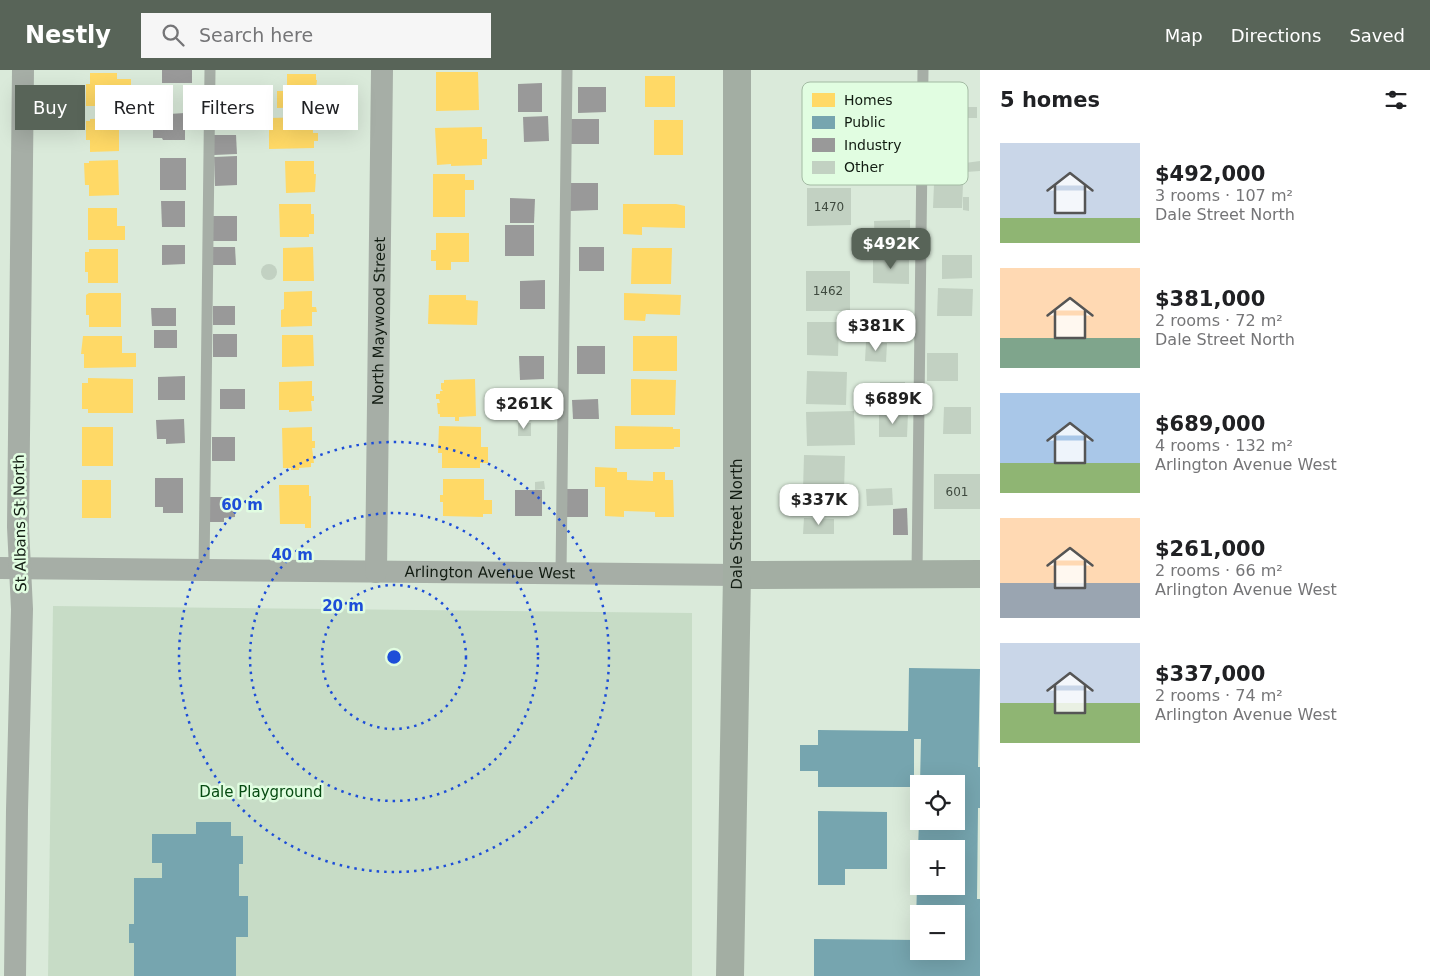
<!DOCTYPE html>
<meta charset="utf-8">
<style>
:root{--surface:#fff;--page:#f6f6f6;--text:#202124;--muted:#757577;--accent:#586458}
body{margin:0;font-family:"DejaVu Sans",sans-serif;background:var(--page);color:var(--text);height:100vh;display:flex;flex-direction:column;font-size:19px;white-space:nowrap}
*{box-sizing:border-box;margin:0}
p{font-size:16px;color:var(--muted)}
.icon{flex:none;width:28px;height:28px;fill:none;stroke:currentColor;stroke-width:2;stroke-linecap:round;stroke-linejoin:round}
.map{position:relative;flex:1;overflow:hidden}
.details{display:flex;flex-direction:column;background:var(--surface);width:450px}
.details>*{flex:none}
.hud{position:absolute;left:15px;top:15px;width:475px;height:45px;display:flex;gap:10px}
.controls{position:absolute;left:910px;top:705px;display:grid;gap:10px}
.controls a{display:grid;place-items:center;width:55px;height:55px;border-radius:0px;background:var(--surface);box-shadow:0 5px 20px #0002;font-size:25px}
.price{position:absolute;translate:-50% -42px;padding:0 11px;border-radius:10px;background:#fff;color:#222;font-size:16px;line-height:32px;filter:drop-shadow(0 1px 2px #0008)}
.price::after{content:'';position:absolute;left:50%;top:30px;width:15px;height:11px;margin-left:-8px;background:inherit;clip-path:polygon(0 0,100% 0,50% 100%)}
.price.on{background:var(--accent);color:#fff}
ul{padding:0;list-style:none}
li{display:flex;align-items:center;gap:15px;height:125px;padding:0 20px}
li span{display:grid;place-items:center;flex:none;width:140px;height:100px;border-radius:0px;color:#555}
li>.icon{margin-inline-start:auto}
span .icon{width:60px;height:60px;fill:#fffc;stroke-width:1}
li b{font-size:21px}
h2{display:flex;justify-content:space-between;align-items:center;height:60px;padding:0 20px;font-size:21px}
.chip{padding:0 18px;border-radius:0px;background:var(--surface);box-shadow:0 5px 20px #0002;font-size:18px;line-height:45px}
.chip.on{background:var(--accent);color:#fff}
header{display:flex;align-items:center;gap:30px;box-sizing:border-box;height:70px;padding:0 25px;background:var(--accent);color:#fff}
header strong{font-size:24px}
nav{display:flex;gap:28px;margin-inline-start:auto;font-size:18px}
.search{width:350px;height:45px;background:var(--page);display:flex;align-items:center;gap:12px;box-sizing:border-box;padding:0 18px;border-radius:0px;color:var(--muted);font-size:19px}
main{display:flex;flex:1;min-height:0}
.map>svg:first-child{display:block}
.green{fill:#c7dcc6}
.homes{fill:#ffd966}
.public{fill:#76a5af}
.industry{fill:#999}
.building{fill:#c2d1c2}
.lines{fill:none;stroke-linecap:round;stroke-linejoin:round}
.lane{stroke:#a6aea6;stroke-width:11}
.street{stroke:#a6aea6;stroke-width:22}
.secondary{stroke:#a3aea3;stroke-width:28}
.ring{fill:none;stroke:#1d4ed8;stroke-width:2.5;stroke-dasharray:2.5 5}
.labels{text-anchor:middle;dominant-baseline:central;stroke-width:5;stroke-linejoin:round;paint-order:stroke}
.number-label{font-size:12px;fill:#3e493e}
.street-label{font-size:15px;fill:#121c12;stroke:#e1fde1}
.park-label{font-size:15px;fill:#064a11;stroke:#e1fde1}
.key{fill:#e1fde1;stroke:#a3baa3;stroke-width:1}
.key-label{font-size:14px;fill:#121c12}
.centre{fill:#1d4ed8;stroke:#e1fde1;stroke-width:2.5}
.ring-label{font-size:15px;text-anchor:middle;font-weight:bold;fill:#1d4ed8;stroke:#e1fde1;stroke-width:5;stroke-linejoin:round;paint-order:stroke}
</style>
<header>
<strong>Nestly</strong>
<div class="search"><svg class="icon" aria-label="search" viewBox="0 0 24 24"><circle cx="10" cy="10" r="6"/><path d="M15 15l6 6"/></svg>Search here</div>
<nav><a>Map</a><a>Directions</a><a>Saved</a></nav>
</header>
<main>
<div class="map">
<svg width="980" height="906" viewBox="0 0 980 906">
<rect width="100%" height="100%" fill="#daeada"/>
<path class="green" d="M53,536L692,543V906H48Z"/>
<g class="homes">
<path d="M436,2H478L479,40L436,41Z"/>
<path d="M90,3H117V9H131V25H119V36H86V14H90Z"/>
<path d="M287,4H316V10H317L316,19H319V25H315L317,33H315V37L277,38V21H287Z"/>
<rect x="645" y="6" width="30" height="31"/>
<path d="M313,47V63H318V71H314V78L269,79V48Z"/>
<path d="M119,48V81L90,82V70H86V51H90V49Z"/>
<rect x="654" y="50" width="29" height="35"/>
<path d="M482,57V69H487V89H482V95L451,96V94L437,95L435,58Z"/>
<path d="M118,90L119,125L89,126V115H85L84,93H89V91Z"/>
<path d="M285,91H314V104H316L315,122L286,123Z"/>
<path d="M433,104H465V110H474V120H465V147H433Z"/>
<path d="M279,134H311V144H314V164H309V167H280Z"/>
<path d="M623,134H676L685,136V158L642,157V165L623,164Z"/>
<path d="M88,138H117V156H125V170H88Z"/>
<path d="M436,163H469V192H451V200H436V191H431V180H436Z"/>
<path d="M313,177L314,211H283V178Z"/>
<path d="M632,178H672L671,214H631Z"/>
<path d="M89,179H118V213H88V202H85V182H89Z"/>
<path d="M312,221V237H316L317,242H312V256L281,257V240L284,239V222Z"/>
<path d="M89,223H121V257H89V245H86V225Z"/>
<path d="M624,223L681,225L680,245L646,244L645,251L624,250Z"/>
<path d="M429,225H466V230L478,231L477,255L428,254Z"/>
<path d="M282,265H313L314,296L282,297Z"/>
<path d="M83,266H122V283H136V297L84,298V284H81Z"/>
<rect x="633" y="266" width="44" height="35"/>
<path d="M88,308L133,309V343H88V339H82V313H88Z"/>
<path d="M475,309L476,346L459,347V351H455V347H440V344H438L437,333H440L439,329H436V324H440V321H443L441,319V313H444V310Z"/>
<path d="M631,309L676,310L675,345H631Z"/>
<path d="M312,311V326H314V331H311L312,341L289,342V340H279V312Z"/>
<path d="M439,356L481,357V377H488V393H480V398H442V383H438Z"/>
<path d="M615,356L673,357V359H680V377H674V379H615Z"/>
<rect x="82" y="357" width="31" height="39"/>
<path d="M312,357V371H315V378H312L314,393H311V397L299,398V400H291V398H283L282,358Z"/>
<path d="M595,397L617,398V402H627V410L653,411V402H665V410H673L674,447H655V442L624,441V447L605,446V417H595Z"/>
<path d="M443,409H484V430H492V444H483V447L443,446V432H440V425H443Z"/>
<rect x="82" y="410" width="29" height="38"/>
<path d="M279,415H309V426H311V458H305V454H280Z"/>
</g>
<g class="public">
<path d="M909,598L980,599L978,697H980V738H978L977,829H980V906H814V869L919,870V881H956V844H919V852H916L917,816H956V779H918L919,751H956V714H920L921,669H914V717H818V701H800V675H818V660L908,661Z"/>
<path d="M818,741L887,742V799H845V815H818Z"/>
<path d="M196,752H231V766H243V794H239V826H248V867H236V906H134V873H129V854H134V808H162V793H152V764H196Z"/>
</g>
<g class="industry">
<rect x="162" y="0" width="30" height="13"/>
<path d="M542,13V42H518V14Z"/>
<rect x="213" y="17" width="28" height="24"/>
<path d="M578,17H606V42L578,43Z"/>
<path d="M185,43V70H163L162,68H153V45Z"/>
<path d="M548,46L549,71L524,72L523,47Z"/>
<rect x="570" y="49" width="29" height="25"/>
<path d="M213,65H236L237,84L214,85Z"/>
<path d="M237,86V115L215,116L214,87Z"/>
<rect x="160" y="88" width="26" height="32"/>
<path d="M569,113H598V140L570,141Z"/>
<path d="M510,128L535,129L534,153H510Z"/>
<path d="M161,131H185V157H162Z"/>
<rect x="213" y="146" width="24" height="25"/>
<rect x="505" y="155" width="29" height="31"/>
<path d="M162,175H185V194L162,195Z"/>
<path d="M213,177H235L236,195H213Z"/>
<rect x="579" y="177" width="25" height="24"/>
<path d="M545,210V239H520V211Z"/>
<rect x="213" y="236" width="22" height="19"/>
<path d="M151,238H176V256H152Z"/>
<rect x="154" y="260" width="23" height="18"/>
<rect x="213" y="264" width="24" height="23"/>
<rect x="577" y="276" width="28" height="28"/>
<path d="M519,286H544V309L520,310Z"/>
<path d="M185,306V330H158V307Z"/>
<rect x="220" y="319" width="25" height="20"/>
<path d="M598,329L599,349H573L572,330Z"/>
<path d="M184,349L185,373L166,374V369H157L156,350Z"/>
<rect x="212" y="367" width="23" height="24"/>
<path d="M155,408H183V443H163V437H155Z"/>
<path d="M564,419H588V447H565Z"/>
<rect x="515" y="420" width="27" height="26"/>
<path d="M209,427H235V447L224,448V452H209Z"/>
<path d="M907,438L908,465H893V439Z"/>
</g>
<g class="building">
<rect x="964" y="37" width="13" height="11"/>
<path d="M980,91V101L966,102L965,93Z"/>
<path d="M934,114H963L962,138H933Z"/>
<path d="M807,118H851V155L807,156Z"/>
<path d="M963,127H969V141L963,140Z"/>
<path d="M910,150V181H875L874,151Z"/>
<path d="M942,185H972V208L942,209Z"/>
<path d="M873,186H909V214L873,213Z"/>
<circle cx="269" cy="202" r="8"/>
<rect x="806" y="201" width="44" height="40"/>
<path d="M938,218L973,219L972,246H937Z"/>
<path d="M807,252H839L838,286L807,285Z"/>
<path d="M866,272L887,273L886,292L865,291Z"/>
<rect x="927" y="283" width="31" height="28"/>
<path d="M807,301L847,302L846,335L806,334Z"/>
<rect x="880" y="312" width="25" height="25"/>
<path d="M944,337H971V364H943Z"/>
<path d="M854,341L855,375L807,376L806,342Z"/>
<path d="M879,343H908L907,367H879Z"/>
<rect x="518" y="353" width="13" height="13"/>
<path d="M804,385L845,386L844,421L803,420Z"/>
<rect x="934" y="404" width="46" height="35"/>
<path d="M544,411L545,419L535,420V412Z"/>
<path d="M892,418L893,435L867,436L866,419Z"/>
<path d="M804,448L834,449V464H803Z"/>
</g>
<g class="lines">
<g class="lane">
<path d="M204,501L210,0"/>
<path d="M917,503L923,0"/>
<path d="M561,504L567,0"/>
</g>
<g class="street">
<path id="s1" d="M0,498L737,505"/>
<path id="s2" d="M376,502L382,0"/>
<path d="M15,906L17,740L22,539L18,457L23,0"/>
</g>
<g class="secondary">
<path d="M737,505L980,504"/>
<path id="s3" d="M730,906L737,505V0"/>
</g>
</g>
<g class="ring">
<circle cx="394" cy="587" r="72"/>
<circle cx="394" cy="587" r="144"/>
<circle cx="394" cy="587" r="215"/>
</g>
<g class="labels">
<g class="number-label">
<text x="829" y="137">1470</text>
<text x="828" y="221">1462</text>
<text x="957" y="422">601</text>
</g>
<g class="street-label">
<text stroke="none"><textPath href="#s2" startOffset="251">North Maywood Street</textPath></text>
<text transform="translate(20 453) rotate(-91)">St Albans St North</text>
<text stroke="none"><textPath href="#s3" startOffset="452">Dale Street North</textPath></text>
<text stroke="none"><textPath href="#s1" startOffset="490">Arlington Avenue West</textPath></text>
</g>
<g class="park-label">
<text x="261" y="722">Dale Playground</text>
</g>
</g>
<rect x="802" y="12" width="166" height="103" rx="8" class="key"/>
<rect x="812" y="23" width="23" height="14" fill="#ffd966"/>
<rect x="812" y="46" width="23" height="13" fill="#76a5af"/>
<rect x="812" y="68" width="23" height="14" fill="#999"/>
<rect x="812" y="91" width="23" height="13" fill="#c2d1c2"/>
<g class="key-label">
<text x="844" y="35">Homes</text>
<text x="844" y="57">Public</text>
<text x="844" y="80">Industry</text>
<text x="844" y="102">Other</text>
</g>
<circle cx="394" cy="587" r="8" class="centre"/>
<g class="ring-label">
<text x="242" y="440">60 m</text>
<text x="292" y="490">40 m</text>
<text x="343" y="541">20 m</text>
</g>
</svg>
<div class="controls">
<a><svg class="icon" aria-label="locate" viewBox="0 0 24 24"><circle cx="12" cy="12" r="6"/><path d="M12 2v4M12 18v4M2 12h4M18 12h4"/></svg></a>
<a>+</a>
<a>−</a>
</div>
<b class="price on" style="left:891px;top:200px">$492K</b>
<b class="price" style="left:876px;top:282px">$381K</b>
<b class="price" style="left:893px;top:355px">$689K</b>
<b class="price" style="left:524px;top:360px">$261K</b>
<b class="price" style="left:819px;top:456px">$337K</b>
<div class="hud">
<a class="chip on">Buy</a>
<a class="chip">Rent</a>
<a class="chip">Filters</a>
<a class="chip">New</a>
</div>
</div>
<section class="details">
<h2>5 homes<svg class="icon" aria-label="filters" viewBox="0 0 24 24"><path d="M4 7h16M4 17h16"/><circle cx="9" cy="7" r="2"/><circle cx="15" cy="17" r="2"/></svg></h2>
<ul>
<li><span style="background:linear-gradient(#c9d6e8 75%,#8fb573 0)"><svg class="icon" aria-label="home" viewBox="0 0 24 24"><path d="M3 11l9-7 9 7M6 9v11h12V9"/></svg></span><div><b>$492,000</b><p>3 rooms · 107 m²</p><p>Dale Street North</p></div></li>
<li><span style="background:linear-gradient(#ffd9b3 70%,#7fa58c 0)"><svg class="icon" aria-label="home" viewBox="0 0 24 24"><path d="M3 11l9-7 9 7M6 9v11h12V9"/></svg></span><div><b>$381,000</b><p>2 rooms · 72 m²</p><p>Dale Street North</p></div></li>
<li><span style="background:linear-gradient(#a9c7e8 70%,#8fb573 0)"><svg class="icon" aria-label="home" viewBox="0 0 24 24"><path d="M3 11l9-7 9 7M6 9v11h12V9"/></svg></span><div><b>$689,000</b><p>4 rooms · 132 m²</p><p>Arlington Avenue West</p></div></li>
<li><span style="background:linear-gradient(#ffd9b3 65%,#9aa5b1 0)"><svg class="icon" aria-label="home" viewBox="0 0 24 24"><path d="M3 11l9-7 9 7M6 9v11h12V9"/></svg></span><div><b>$261,000</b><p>2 rooms · 66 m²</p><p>Arlington Avenue West</p></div></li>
<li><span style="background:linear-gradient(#c9d6e8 60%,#8fb573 0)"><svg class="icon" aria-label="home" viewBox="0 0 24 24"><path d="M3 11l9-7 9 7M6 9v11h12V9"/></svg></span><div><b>$337,000</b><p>2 rooms · 74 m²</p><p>Arlington Avenue West</p></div></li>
</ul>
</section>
</main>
